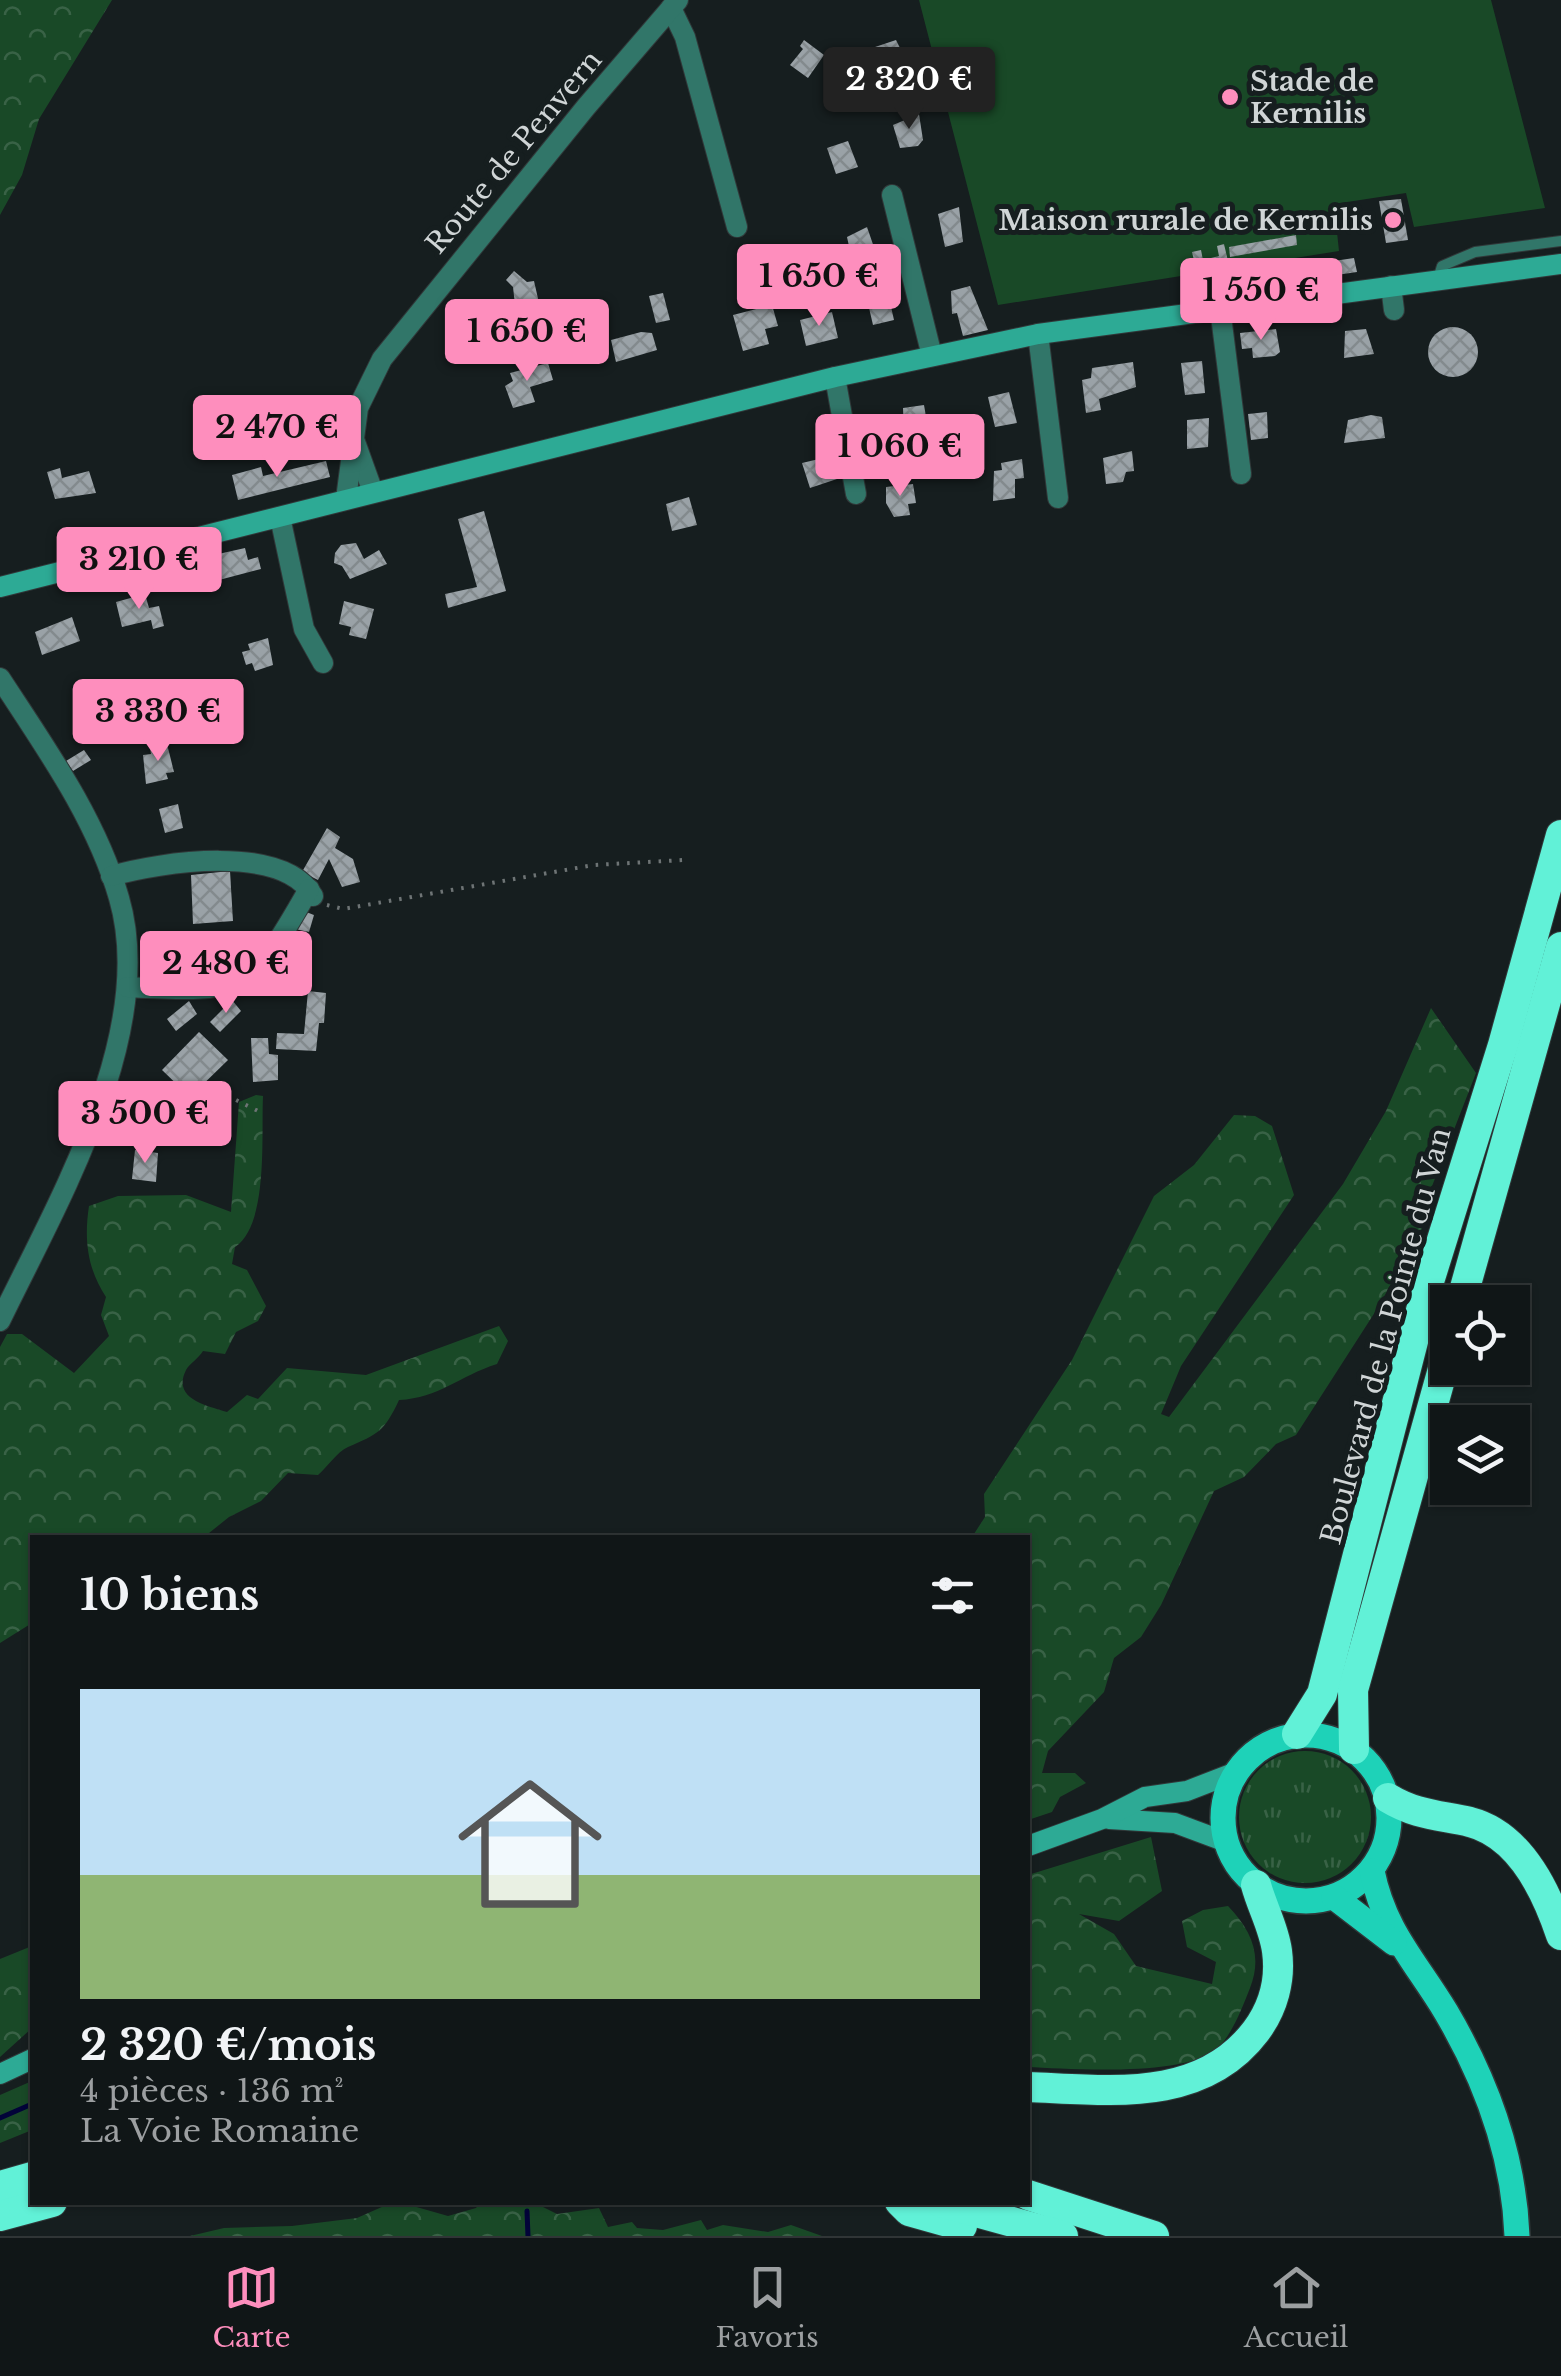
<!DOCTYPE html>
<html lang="fr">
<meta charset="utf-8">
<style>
:root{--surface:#101617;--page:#1e2324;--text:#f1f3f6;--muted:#9c9fa1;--line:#303536;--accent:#fe8ebd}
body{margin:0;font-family:"Libre Baskerville",serif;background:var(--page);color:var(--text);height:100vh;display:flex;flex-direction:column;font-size:38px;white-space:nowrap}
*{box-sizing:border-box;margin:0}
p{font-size:32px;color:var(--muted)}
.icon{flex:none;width:55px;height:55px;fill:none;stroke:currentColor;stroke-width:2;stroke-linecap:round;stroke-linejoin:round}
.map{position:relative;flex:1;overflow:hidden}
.drawer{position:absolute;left:30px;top:1535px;width:1000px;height:670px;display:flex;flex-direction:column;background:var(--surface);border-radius:0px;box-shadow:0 2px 8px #0004,0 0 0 2px var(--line)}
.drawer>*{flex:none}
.tools{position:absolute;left:1430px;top:1285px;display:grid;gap:20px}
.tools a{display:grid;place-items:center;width:100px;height:100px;border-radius:0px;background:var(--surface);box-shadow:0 2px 8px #0004,0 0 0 2px var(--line);font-size:50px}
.price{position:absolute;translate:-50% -85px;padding:0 22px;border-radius:10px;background:var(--accent);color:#111;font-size:32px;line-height:65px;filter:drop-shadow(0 2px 5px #0008)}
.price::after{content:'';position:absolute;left:50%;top:60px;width:30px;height:22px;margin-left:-15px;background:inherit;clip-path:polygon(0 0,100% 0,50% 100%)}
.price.selected{background:#222;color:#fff}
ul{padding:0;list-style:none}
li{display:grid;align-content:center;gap:20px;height:530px;padding:0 50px}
li span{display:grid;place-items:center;height:310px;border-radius:0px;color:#555}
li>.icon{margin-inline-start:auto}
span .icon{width:180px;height:180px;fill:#fffc;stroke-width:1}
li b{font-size:42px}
h2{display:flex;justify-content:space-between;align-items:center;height:120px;padding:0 50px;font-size:42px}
.menu{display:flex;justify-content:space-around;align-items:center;height:140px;border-top:2px solid var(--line);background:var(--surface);font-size:28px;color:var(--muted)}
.menu a{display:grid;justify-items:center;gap:5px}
.menu .selected{color:var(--accent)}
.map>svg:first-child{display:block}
.grass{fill:url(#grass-tufts)}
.forest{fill:url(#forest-crowns)}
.garden{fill:#194927}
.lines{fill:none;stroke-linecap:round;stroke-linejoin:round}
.stream{stroke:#020339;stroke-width:5}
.building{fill:url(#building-cross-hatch)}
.lane-casing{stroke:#303839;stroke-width:12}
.street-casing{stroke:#303839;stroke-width:22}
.secondary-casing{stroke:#303839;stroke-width:22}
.primary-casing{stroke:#303839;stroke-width:28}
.highway-casing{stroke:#303839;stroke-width:32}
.path{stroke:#6e7475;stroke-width:4;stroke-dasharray:2.5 8;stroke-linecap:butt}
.lane{stroke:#317669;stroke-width:10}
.street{stroke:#317669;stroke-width:20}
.secondary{stroke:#2daa95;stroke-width:20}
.primary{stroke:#1ed2b8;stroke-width:25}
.highway{stroke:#61f1d7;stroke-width:30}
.poi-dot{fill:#fe8ebd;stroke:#161e1f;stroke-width:4}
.labels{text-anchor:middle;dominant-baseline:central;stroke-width:10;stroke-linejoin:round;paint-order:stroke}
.poi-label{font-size:28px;font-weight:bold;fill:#d0d5d6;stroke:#161e1f;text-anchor:start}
.street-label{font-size:28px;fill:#d0d5d6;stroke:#161e1f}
</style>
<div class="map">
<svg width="1561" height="2236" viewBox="0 0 1561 2236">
<defs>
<pattern id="grass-tufts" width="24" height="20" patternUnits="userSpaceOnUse" patternTransform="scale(2.5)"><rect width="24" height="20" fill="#194927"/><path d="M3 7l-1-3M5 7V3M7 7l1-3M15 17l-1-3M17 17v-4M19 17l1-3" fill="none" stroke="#396246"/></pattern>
<pattern id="forest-crowns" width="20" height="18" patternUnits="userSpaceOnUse" patternTransform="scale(2.5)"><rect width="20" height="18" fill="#194927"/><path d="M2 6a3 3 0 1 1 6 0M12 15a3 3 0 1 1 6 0" fill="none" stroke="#396246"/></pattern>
<pattern id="building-cross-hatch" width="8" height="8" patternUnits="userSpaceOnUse" patternTransform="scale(2.5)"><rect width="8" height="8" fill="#9aa2a7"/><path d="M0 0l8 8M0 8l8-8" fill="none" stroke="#838a8d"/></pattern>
</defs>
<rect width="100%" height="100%" fill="#161e1f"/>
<circle class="grass" cx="1305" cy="1817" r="66"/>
<g class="forest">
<path d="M0,0H112L39,119L22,175L0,215Z"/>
<path d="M1431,1008L1476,1073L1427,1199L1424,1225L1377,1309L1296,1435L1276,1444L1244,1477L1214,1491L1161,1605L1141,1637L1114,1658L1104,1692L1048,1751L1042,1773H1075L1086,1783L1060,1797L1052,1812L1028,1820V1538L972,1537L985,1517L984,1494L1072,1360L1154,1196L1194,1165L1234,1115L1255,1116L1272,1126L1294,1195L1181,1366L1161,1414L1169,1417L1343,1184L1386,1111Z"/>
<path d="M256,1095L263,1096C261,1134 269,1225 235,1247L232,1264L247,1270L266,1306L258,1321L236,1332L225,1354L203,1351C199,1358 189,1364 186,1370C171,1400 210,1406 227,1412L247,1395L258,1399L287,1368L366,1375L499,1326L508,1341L497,1364C459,1376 439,1398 399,1400C384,1432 378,1434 348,1447C337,1452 327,1467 318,1475L288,1473L261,1501L229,1517L204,1537L32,1538V1623L0,1643V1347L7,1334H22L74,1373L109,1336L101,1315L106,1297C87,1268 84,1239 89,1206L118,1196L186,1195L231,1212L239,1102Z"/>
<path d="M1151,1837L1162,1891L1119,1921L1079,1914L1114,1934L1136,1966L1212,1984L1216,1962L1187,1947L1182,1921L1203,1910L1228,1906C1251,1930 1263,1955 1250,1988C1243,2006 1232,2035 1217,2049C1185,2077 1070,2069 1028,2067V1875Z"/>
<path d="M32,1946V2028L0,2057V1959Z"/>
<path d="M32,2081V2130L0,2143V2095Z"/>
<path d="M480,2203H535L557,2214L599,2208L608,2227L632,2222L637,2228L663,2230L701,2220L707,2230L723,2225L768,2232L791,2225L822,2236H190L224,2228L292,2226L357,2218L384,2206L406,2204L448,2216L476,2208Z"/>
</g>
<path class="garden" d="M919,0H1491L1545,208L1414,227L1406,193L1334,204L1339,251L998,305Z"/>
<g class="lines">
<g class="stream">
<path d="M0,2118L32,2104"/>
<path d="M527,2211L528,2236"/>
</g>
</g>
<g class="building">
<path d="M804,40L824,55L808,78L790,65L803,49L800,46Z"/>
<path d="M896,40L905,58L888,68L890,73L870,84L861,68L872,62L866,50Z"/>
<path d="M919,114L923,140L918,146L900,148L893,125Z"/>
<path d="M848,141L858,167L836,174L827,148Z"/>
<path d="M1401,199L1408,240L1386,243L1379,201Z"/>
<path d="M959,207L963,242L945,247L938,214Z"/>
<path d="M867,227L877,256L852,260L847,237Z"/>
<path d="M1296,235L1297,245L1230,257L1229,247Z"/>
<path d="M1224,244L1228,261L1196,269L1192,252L1201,250L1203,260L1219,256L1217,246Z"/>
<path d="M1354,258L1357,272L1330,276L1327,262Z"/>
<path d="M514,271L527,282L534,281L542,316L531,318L529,308L515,305L513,287L506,280Z"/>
<path d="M970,286L988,330L963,336L957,313L952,314L951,291Z"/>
<path d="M887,289L894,320L873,325L866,295Z"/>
<path d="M663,293L670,320L656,323L649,296Z"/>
<path d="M772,305L778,326L765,329L769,344L743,351L733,315Z"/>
<path d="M832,312L838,338L806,346L800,320Z"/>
<path d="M479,327V331L490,330L493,345L484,347L485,352L463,356L460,331Z"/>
<circle cx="1453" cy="352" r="25"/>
<path d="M1276,329L1280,352L1275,356L1253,358L1252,348L1242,349L1240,333Z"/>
<path d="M1366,329L1374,354L1344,358L1345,331Z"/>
<path d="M641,332L652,333L657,350L616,362L611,340Z"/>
<path d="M1202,361L1205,393L1185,395L1181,363Z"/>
<path d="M1133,362L1136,387L1099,399L1101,410L1086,413L1082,380L1091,378L1092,368Z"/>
<path d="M548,363L553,380L530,387L535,402L513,408L505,386L513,381L510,373Z"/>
<path d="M1009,392L1017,423L995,427L988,397Z"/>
<path d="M924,405L932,451L915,453L912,436L904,435L903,408Z"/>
<path d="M1267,412L1268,438L1251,440L1248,414Z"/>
<path d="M1371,415L1382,417L1385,438L1344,443L1348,420Z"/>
<path d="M1209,418L1208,447L1187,449V420Z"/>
<path d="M1132,451L1134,471L1126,472L1123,482L1106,484L1103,458Z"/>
<path d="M836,455L843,477L810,488L802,463Z"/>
<path d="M1022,459L1024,478L1015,479V498L993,501L994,471L1002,470L1001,463Z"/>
<path d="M326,461L330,477L238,500L232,475L261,467L263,476Z"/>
<path d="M60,468L62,478L89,471L96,493L55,499L47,472Z"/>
<path d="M913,484L916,503L908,504L910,515L894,517L886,503V487Z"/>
<path d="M689,497L697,525L672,531L666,504Z"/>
<path d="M484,511L506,591L448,608L445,594L477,587L458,519Z"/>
<path d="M356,543L364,559L379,550L387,564L350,579L342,566L334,563L335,553L341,545Z"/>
<path d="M245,548L248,560L258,557L261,569L219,580L214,555Z"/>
<path d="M145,594L149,608L159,606L164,626L153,629L151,620L122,627L116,602Z"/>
<path d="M344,601L374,609L366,639L349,635L351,627L339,624Z"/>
<path d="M72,617L80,641L42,655L35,632Z"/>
<path d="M268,638L273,665L255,671L252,663L246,665L242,652L250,650L248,644Z"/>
<path d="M96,716L103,728L83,740L76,728Z"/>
<path d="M167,744L174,772L166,773L168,779L146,784L143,755L151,754L150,748Z"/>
<path d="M84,750L91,760L73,771L66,761Z"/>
<path d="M178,804L183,828L165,833L159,809Z"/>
<path d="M327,828L340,837L335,848L353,859L360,882L342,887L329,859L318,880L302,872Z"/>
<path d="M230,871L233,921L193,924L191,875Z"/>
<path d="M301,910L314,915L309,932L295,929Z"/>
<path d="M200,932L240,947L229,978L187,963Z"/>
<path d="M288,953L305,954L304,991L287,992Z"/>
<path d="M308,991L326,993L324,1023H319L316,1051L276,1049L277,1033L304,1034Z"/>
<path d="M232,1000L241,1011L220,1032L210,1022Z"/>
<path d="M189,1001L197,1014L176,1031L167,1019Z"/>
<path d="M199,1032L228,1060L190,1097L162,1070Z"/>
<path d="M251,1038H268L269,1054L278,1055V1080L253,1082Z"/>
<path d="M135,1150L158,1153L156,1182L132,1179Z"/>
</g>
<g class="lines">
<g class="lane-casing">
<path id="lane" d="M1438,279L1442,266L1475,252L1561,241"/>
</g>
<g class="street-casing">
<g id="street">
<path d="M671,8L685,37L737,227"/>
<path d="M892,195L932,356"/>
<path d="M1391,286L1394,310"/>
<path d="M1220,308L1241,474"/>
<path d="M1038,334L1058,498"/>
<path d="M835,377L856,494"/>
<path d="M355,442L373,492"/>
<path d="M346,499L358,408L382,359L586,107L678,0"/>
<path d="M280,517L304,629L323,663"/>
<path d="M0,678C45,747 96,818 119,898C158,1032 57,1203 0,1321"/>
<path d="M111,876C160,862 283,843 313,896"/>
<path d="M127,987C246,993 250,993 309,889"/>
</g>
</g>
<g class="secondary-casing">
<g id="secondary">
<path d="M0,587L835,377L1038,334L1561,264"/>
<path d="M1109,1819L1175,1823L1226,1842"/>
<path d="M1028,1846L1102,1819L1145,1797L1187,1791L1236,1772"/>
<path d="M0,2074L32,2059"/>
</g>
</g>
<g class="primary-casing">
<g id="primary">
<circle cx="1306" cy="1818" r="83"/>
<path d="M1372,1871C1384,1931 1416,1962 1446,2012C1486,2080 1514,2156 1517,2236"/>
<path d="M1334,1897L1394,1943"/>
</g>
</g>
<g class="highway-casing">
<g id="highway">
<path d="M1461,1302L1561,947"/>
<path d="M1297,1734L1322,1694L1426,1291L1503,1045L1561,835"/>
<path d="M1354,1749L1353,1690L1448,1351"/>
<path d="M1388,1798C1416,1815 1439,1815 1470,1822C1520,1835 1546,1890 1561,1935"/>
<path d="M1028,2087C1108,2090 1201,2104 1256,2031C1273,2008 1281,1980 1277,1951C1274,1928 1262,1907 1256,1885"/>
<path d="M0,2186L32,2177"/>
<path d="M1028,2195L1154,2236"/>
<path d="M900,2202L909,2211L962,2226"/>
<path d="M940,2202L1063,2236"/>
<path d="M0,2216L52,2202"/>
</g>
</g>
<g class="path">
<path d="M327,905L343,909L594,865L683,860"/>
<path d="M115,1118L169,1113L224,1094L262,1113"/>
</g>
<use href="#lane" class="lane"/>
<use href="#street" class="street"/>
<use href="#secondary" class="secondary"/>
<use href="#primary" class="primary"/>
<use href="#highway" class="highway"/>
</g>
<g class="poi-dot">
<circle cx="1230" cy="97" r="10"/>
<circle cx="1393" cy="220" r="10"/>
</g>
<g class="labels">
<g class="poi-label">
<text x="1250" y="81">Stade de<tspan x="1250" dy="32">Kernilis</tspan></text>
<text x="1373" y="220" text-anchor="end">Maison rurale de Kernilis</text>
</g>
<g class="street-label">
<text transform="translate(514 152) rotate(-50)">Route de Penvern</text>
<text transform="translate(1386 1336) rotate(-75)">Boulevard de la Pointe du Van</text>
</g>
</g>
</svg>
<div class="tools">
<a><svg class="icon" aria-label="locate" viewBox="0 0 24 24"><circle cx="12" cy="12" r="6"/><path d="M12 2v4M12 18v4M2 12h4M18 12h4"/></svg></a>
<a><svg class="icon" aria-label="layers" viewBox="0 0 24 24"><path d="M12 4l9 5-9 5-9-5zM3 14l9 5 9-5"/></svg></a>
</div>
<b class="price selected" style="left:909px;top:132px">2 320 €</b>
<b class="price" style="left:819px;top:329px">1 650 €</b>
<b class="price" style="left:1261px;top:343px">1 550 €</b>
<b class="price" style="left:527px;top:384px">1 650 €</b>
<b class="price" style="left:277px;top:480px">2 470 €</b>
<b class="price" style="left:900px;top:499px">1 060 €</b>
<b class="price" style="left:139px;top:612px">3 210 €</b>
<b class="price" style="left:158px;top:764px">3 330 €</b>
<b class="price" style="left:226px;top:1016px">2 480 €</b>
<b class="price" style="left:145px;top:1166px">3 500 €</b>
<section class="drawer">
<h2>10 biens<svg class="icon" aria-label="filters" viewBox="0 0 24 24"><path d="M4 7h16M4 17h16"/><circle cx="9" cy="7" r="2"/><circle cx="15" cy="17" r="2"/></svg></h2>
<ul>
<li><span style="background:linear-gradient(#bfe0f5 60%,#8fb573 0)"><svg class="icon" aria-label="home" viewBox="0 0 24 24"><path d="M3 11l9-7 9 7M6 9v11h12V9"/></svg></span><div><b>2 320 €/mois</b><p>4 pièces · 136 m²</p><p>La Voie Romaine</p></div></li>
</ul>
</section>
</div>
<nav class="menu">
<a class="selected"><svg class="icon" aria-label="map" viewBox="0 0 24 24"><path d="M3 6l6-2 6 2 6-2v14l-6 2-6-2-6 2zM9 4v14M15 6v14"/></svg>Carte</a>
<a><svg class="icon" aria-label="saved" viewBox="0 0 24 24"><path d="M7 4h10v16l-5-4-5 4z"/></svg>Favoris</a>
<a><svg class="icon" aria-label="home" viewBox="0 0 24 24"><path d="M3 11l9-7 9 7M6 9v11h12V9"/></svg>Accueil</a>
</nav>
